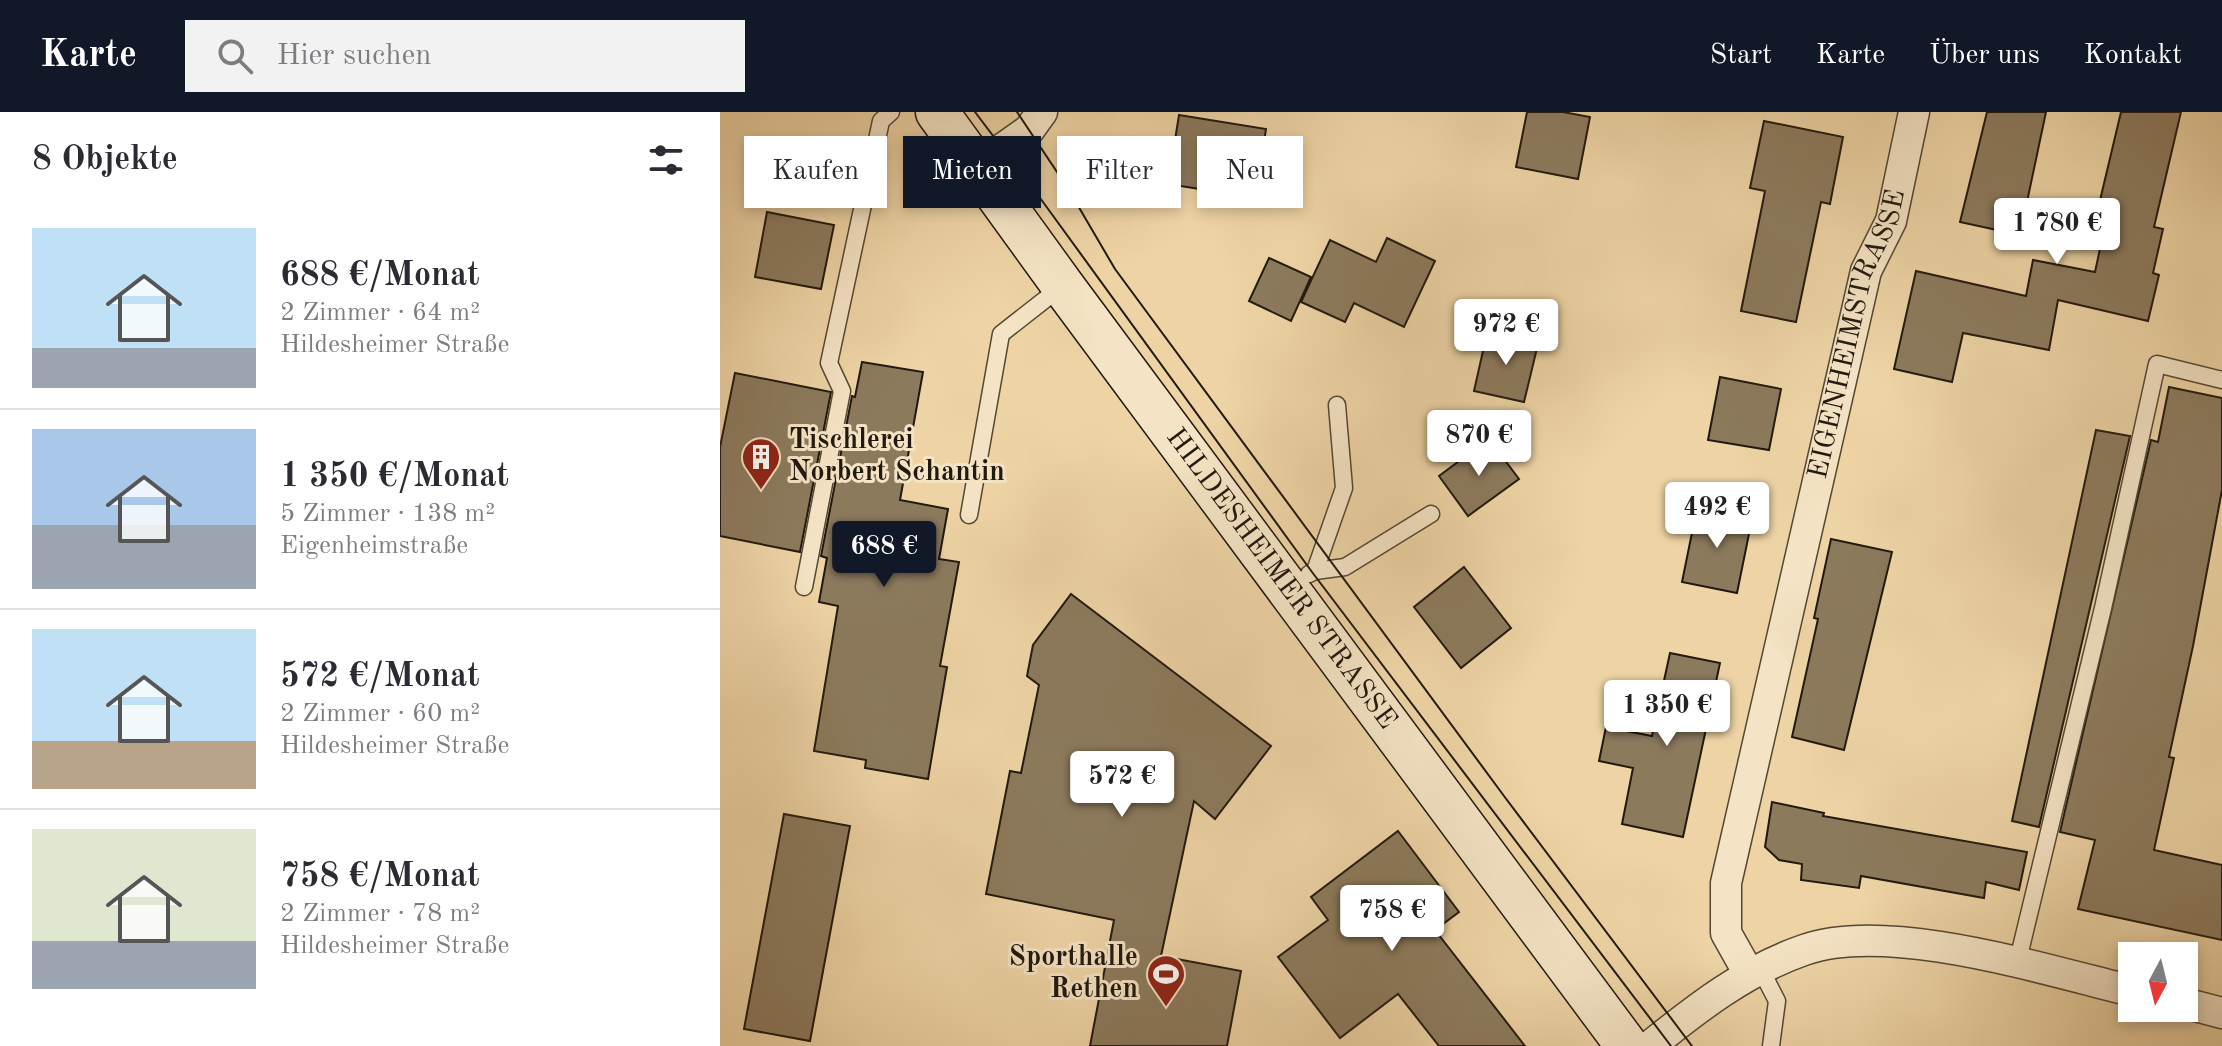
<!DOCTYPE html>
<html lang="de">
<meta charset="utf-8">
<style>
:root{--surface:#fff;--page:#f2f2f3;--text:#2b2b33;--muted:#7c7c81;--line:#e1e1e2;--accent:#111827}
body{margin:0;font-family:"Old Standard TT",serif;background:var(--page);color:var(--text);height:100vh;display:flex;flex-direction:column;font-size:30px;white-space:nowrap}
*{box-sizing:border-box;margin:0}
p{font-size:26px;color:var(--muted)}
.icon{flex:none;width:44px;height:44px;fill:none;stroke:currentColor;stroke-width:2;stroke-linecap:round;stroke-linejoin:round}
.map{position:relative;flex:1;overflow:hidden}
.panel{display:flex;flex-direction:column;background:var(--surface);width:720px}
.panel>*{flex:none}
.banner{position:absolute;left:24px;top:24px;width:760px;height:72px;display:flex;gap:16px}
.needle{width:52px;rotate:187deg}
.buttons{position:absolute;left:1398px;top:830px;display:grid;gap:16px}
.buttons a{display:grid;place-items:center;width:80px;height:80px;border-radius:0px;background:var(--surface);box-shadow:0 4px 12px #0003;font-size:40px}
.price{position:absolute;translate:-50% -68px;padding:0 18px;border-radius:8px;background:#fff;color:#222;font-size:26px;line-height:52px;filter:drop-shadow(0 2px 4px #0008)}
.price::after{content:'';position:absolute;left:50%;top:48px;width:24px;height:18px;margin-left:-12px;background:inherit;clip-path:polygon(0 0,100% 0,50% 100%)}
.price.current{background:var(--accent);color:#fff}
ul{padding:0;list-style:none}
li{display:flex;align-items:center;gap:24px;height:200px;padding:0 32px}
li+li{border-top:2px solid var(--line)}
li span{display:grid;place-items:center;flex:none;width:224px;height:160px;border-radius:0px;color:#555}
li>.icon{margin-inline-start:auto}
span .icon{width:96px;height:96px;fill:#fffc;stroke-width:1}
li b{font-size:34px}
h2{display:flex;justify-content:space-between;align-items:center;height:96px;padding:0 32px;font-size:34px}
.chip{padding:0 28px;border-radius:0px;background:var(--surface);box-shadow:0 4px 12px #0003;font-size:28px;line-height:72px}
.chip.current{background:var(--accent);color:#fff}
header{display:flex;align-items:center;gap:48px;box-sizing:border-box;height:112px;padding:0 40px;background:var(--accent);color:#fff}
header strong{font-size:38px}
nav{display:flex;gap:44px;margin-inline-start:auto;font-size:28px}
.search{width:560px;height:72px;background:var(--page);display:flex;align-items:center;gap:20px;box-sizing:border-box;padding:0 28px;border-radius:0px;color:var(--muted);font-size:30px}
main{display:flex;flex:1;min-height:0}
.map>svg:first-child{display:block}
.building{fill:#8c7a5d;stroke:#21190f;stroke-width:2}
.lines{fill:none;stroke-linecap:round;stroke-linejoin:round}
.lane-casing{stroke:#544834;stroke-width:19}
.street-casing{stroke:#544834;stroke-width:33}
.secondary-casing{stroke:#21190f;stroke-width:45}
.lane{stroke:#f4e3c4;stroke-width:16}
.street{stroke:#f4e3c4;stroke-width:30}
.secondary{stroke:#f4e3c4;stroke-width:42}
.tram{stroke:#21190f;stroke-width:2}
.labels{text-anchor:middle;dominant-baseline:central;stroke-width:6;stroke-linejoin:round;paint-order:stroke}
.street-label{font-size:28px;fill:#21190f;stroke:#f4e3c4}
.poi-label{font-size:28px;font-weight:bold;fill:#21190f;stroke:#f4e3c4;text-anchor:start}
</style>
<header>
<strong>Karte</strong>
<div class="search"><svg class="icon" aria-label="search" viewBox="0 0 24 24"><circle cx="10" cy="10" r="6"/><path d="M15 15l6 6"/></svg>Hier suchen</div>
<nav><a>Start</a><a>Karte</a><a>Über uns</a><a>Kontakt</a></nav>
</header>
<main>
<section class="panel">
<h2>8 Objekte<svg class="icon" aria-label="filters" viewBox="0 0 24 24"><path d="M4 7h16M4 17h16"/><circle cx="9" cy="7" r="2"/><circle cx="15" cy="17" r="2"/></svg></h2>
<ul>
<li><span style="background:linear-gradient(#bfe0f5 75%,#9aa5b1 0)"><svg class="icon" aria-label="home" viewBox="0 0 24 24"><path d="M3 11l9-7 9 7M6 9v11h12V9"/></svg></span><div><b>688 €/Monat</b><p>2 Zimmer · 64 m²</p><p>Hildesheimer Straße</p></div></li>
<li><span style="background:linear-gradient(#a9c7e8 60%,#9aa5b1 0)"><svg class="icon" aria-label="home" viewBox="0 0 24 24"><path d="M3 11l9-7 9 7M6 9v11h12V9"/></svg></span><div><b>1 350 €/Monat</b><p>5 Zimmer · 138 m²</p><p>Eigenheimstraße</p></div></li>
<li><span style="background:linear-gradient(#bfe0f5 70%,#b9a48a 0)"><svg class="icon" aria-label="home" viewBox="0 0 24 24"><path d="M3 11l9-7 9 7M6 9v11h12V9"/></svg></span><div><b>572 €/Monat</b><p>2 Zimmer · 60 m²</p><p>Hildesheimer Straße</p></div></li>
<li><span style="background:linear-gradient(#dfe7d0 70%,#9aa5b1 0)"><svg class="icon" aria-label="home" viewBox="0 0 24 24"><path d="M3 11l9-7 9 7M6 9v11h12V9"/></svg></span><div><b>758 €/Monat</b><p>2 Zimmer · 78 m²</p><p>Hildesheimer Straße</p></div></li>
</ul>
</section>
<div class="map">
<svg width="1502" height="934" viewBox="0 0 1502 934">
<rect width="100%" height="100%" fill="#eed4a5"/>
<filter id="stains"><feTurbulence type="fractalNoise" baseFrequency=".0025" numOctaves="4"/><feColorMatrix values="0 0 0 0 .2 0 0 0 0 .09 0 0 0 0 .02 0 0 0 .5 -.17"/></filter>
<radialGradient id="worn" r=".72"><stop offset=".6" stop-color="#630" stop-opacity="0"/><stop offset="1" stop-color="#630" stop-opacity=".3"/></radialGradient>
<g class="building">
<path d="M807,0H843L870,5L858,67L796,55Z"/>
<path d="M1267,0H1326L1300,123L1240,110Z"/>
<path d="M1401,0H1461L1434,115L1443,117L1433,161L1439,163L1428,209L1338,188L1329,238L1243,221L1232,270L1174,257L1196,159L1306,184L1313,148L1375,160L1387,104L1377,101Z"/>
<path d="M459,3L546,17L535,86L448,72Z"/>
<path d="M1044,9L1123,25L1110,92L1101,90L1076,210L1021,199L1045,79L1030,76Z"/>
<path d="M47,100L114,113L101,177L35,165Z"/>
<path d="M667,126L715,149L684,215L634,191L625,210L581,190L610,128L656,150Z"/>
<path d="M549,146L591,165L571,209L529,189Z"/>
<path d="M767,221L818,232L804,290L754,279Z"/>
<path d="M142,250L203,260L180,388L228,397L219,447L239,450L220,554L227,555L208,667L145,656L146,648L94,639L118,494L99,490L107,446L101,444L132,284L135,285Z"/>
<path d="M15,261L111,280L80,440L0,424V335Z"/>
<path d="M1000,265L1061,277L1049,338L988,328Z"/>
<path d="M1449,275L1502,286V378L1473,534L1449,645L1454,646L1434,738L1502,753V828L1358,797L1375,728L1340,720L1431,328L1438,330Z"/>
<path d="M1376,318L1410,324L1319,715L1292,709Z"/>
<path d="M769,327L799,367L748,404L719,364Z"/>
<path d="M977,396L1032,407L1017,481L962,470Z"/>
<path d="M1111,427L1172,440L1124,638L1072,625L1098,507L1094,506Z"/>
<path d="M744,455L791,516L741,556L694,495Z"/>
<path d="M351,482L551,634L495,707L474,689L441,844L521,859L507,934H370L394,808L266,782L290,659L301,661L319,573L307,564L313,533Z"/>
<path d="M950,541L1000,551L963,725L902,712L913,656L879,649L886,615L932,624Z"/>
<path d="M1052,690L1104,701L1103,704L1307,740L1299,778L1266,770L1264,786L1141,764L1139,776L1081,768L1082,752L1059,748L1045,735Z"/>
<path d="M64,702L130,714L90,929L24,917Z"/>
<path d="M678,719L739,800L715,818L805,934H719L678,882L620,926L558,845L608,808L591,785Z"/>
</g>
<g class="lines">
<g class="lane-casing">
<g id="lane">
<path d="M249,403L281,222L341,175"/>
<path d="M595,459L624,376L617,293"/>
<path d="M589,462L595,459L625,455L711,402"/>
<path d="M84,475L122,279L109,251L161,9L171,0"/>
<path d="M1297,852L1383,496L1437,252L1502,268"/>
<path d="M1040,856L1057,889L1051,934"/>
</g>
</g>
<g class="street-casing">
<g id="street">
<path d="M258,54L309,18L322,0"/>
<path id="s1" d="M1029,862L1006,821V771L1146,159L1171,109L1194,0"/>
<path d="M1464,891L1502,901"/>
<path d="M930,934C977,896 1026,858 1084,838C1167,808 1325,858 1412,879"/>
</g>
</g>
<g class="secondary-casing">
<g id="secondary">
<path id="s2" d="M217,0L343,174L907,934"/>
</g>
</g>
<use href="#lane" class="lane"/>
<use href="#street" class="street"/>
<use href="#secondary" class="secondary"/>
<g class="tram">
<path d="M255,0L323,90L592,460L951,934"/>
<path d="M297,0L347,75L395,157L784,684L972,934"/>
</g>
</g>
<defs>
<g id="building-pin" transform="scale(2)"><path d="M0 17L-7.5 6A9.5 9.5 0 1 1 7.5 6Z" fill="#8f2418" stroke="#f4e3c4"/><path d="M-4-6H4V6H1V3H-1V6H-4ZM-2.5-4.3h1.7v1.8h-1.7ZM.8-4.3h1.7v1.8H.8ZM-2.5-1h1.7V.8h-1.7ZM.8-1h1.7V.8H.8Z" fill="#fff"/></g>
<g id="stadium-pin" transform="scale(2)"><path d="M0 17L-7.5 6A9.5 9.5 0 1 1 7.5 6Z" fill="#8f2418" stroke="#f4e3c4"/><path d="M0-5a6.5 5 0 1 0 0 10a6.5 5 0 1 0 0-10ZM-3.5-1.8h7v3.6h-7Z" fill="#fff"/></g>
</defs>
<g fill-rule="evenodd">
<use href="#building-pin" x="41" y="345"/>
<use href="#stadium-pin" x="446" y="862"/>
</g>
<g class="labels">
<g class="street-label">
<text stroke="none"><textPath href="#s1" startOffset="662">EIGENHEIMSTRASSE</textPath></text>
<text stroke="none"><textPath href="#s2" startOffset="580">HILDESHEIMER STRASSE</textPath></text>
</g>
<g class="poi-label">
<text x="69" y="329">Tischlerei<tspan x="69" dy="32">Norbert Schantin</tspan></text>
<text x="418" y="846" text-anchor="end">Sporthalle<tspan x="418" dy="32">Rethen</tspan></text>
</g>
</g>
<rect width="100%" height="100%" filter="url(#stains)"/>
<rect width="100%" height="100%" fill="url(#worn)"/>
</svg>
<div class="buttons">
<a><svg class="needle" viewBox="-14 -14 28 28"><path d="M0-13l5 13h-10z" fill="#e53935"/><path d="M0 13l5-13h-10z" fill="#7c7c81"/></svg></a>
</div>
<b class="price" style="left:1337px;top:154px">1 780 €</b>
<b class="price" style="left:786px;top:255px">972 €</b>
<b class="price" style="left:759px;top:366px">870 €</b>
<b class="price" style="left:997px;top:438px">492 €</b>
<b class="price current" style="left:164px;top:477px">688 €</b>
<b class="price" style="left:947px;top:636px">1 350 €</b>
<b class="price" style="left:402px;top:707px">572 €</b>
<b class="price" style="left:672px;top:841px">758 €</b>
<div class="banner">
<a class="chip">Kaufen</a>
<a class="chip current">Mieten</a>
<a class="chip">Filter</a>
<a class="chip">Neu</a>
</div>
</div>
</main>
